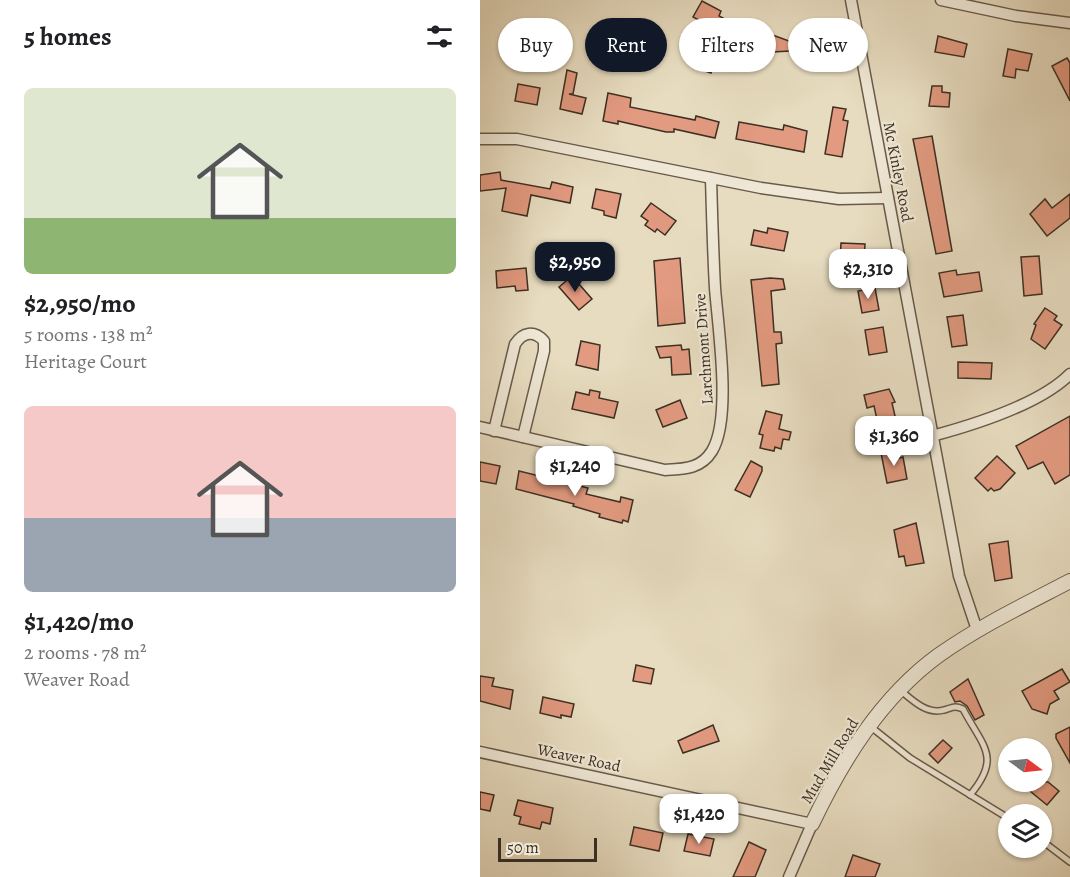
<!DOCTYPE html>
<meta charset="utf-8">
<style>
:root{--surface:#fff;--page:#f6f6f6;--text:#202124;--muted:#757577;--accent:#111827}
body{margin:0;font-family:Alegreya,serif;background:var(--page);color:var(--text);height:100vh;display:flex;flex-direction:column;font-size:22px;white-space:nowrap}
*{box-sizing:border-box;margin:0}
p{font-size:20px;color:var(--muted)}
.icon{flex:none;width:33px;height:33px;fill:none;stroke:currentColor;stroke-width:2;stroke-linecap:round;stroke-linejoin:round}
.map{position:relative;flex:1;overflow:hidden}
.sheet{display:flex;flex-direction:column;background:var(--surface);width:480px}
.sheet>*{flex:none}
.top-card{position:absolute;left:18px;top:18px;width:482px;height:54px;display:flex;gap:12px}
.needle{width:39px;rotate:105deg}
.controls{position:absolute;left:518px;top:738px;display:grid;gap:12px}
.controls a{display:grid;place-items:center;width:54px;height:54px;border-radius:50%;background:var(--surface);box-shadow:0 2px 4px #0004;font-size:30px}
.scale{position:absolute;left:18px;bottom:15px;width:99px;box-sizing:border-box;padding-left:6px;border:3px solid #3d2f22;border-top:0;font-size:16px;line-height:21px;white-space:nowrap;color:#3d2f22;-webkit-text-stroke:4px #efe8d6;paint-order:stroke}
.price{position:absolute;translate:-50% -51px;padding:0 14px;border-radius:12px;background:#fff;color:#222;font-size:20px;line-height:39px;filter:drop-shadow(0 2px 3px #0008)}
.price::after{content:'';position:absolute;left:50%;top:36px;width:18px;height:14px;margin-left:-9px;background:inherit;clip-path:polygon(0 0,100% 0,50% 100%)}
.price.current{background:var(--accent);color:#fff}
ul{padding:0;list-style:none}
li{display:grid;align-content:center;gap:12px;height:318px;padding:0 24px}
li span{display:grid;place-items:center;height:186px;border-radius:9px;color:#555}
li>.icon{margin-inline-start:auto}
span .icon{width:108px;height:108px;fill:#fffc;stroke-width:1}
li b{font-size:26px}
h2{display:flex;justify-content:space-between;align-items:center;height:72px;padding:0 24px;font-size:26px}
.tag{padding:0 21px;border-radius:27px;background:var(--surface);box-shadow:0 2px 4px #0004;font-size:21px;line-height:54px}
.tag.current{background:var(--accent);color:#fff}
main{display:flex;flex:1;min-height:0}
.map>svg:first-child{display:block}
.building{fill:#e29a80;stroke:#3d2f22;stroke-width:1.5}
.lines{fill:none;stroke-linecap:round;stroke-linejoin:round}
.service-casing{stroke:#685a4a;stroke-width:8}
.minor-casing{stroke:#685a4a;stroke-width:13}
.tertiary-casing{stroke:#685a4a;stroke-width:16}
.service{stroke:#efe8d6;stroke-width:5}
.minor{stroke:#efe8d6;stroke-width:10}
.tertiary{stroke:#efe8d6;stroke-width:14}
.labels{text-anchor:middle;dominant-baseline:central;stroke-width:4.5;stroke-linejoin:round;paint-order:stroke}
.street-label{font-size:16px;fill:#3d2f22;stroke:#efe8d6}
</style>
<main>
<section class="sheet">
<h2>5 homes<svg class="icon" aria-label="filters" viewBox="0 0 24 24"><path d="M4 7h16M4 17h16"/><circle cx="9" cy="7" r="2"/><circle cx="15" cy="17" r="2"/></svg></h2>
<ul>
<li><span style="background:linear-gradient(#dfe7d0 70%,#8fb573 0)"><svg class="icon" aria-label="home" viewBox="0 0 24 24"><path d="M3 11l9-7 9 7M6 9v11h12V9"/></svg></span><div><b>$2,950/mo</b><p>5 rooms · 138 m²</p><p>Heritage Court</p></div></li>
<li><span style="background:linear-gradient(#f6c9c9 60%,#9aa5b1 0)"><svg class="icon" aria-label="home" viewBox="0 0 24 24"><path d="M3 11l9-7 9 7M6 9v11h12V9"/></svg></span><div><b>$1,420/mo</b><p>2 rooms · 78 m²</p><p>Weaver Road</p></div></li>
</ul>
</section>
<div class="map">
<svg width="590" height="877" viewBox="0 0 590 877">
<rect width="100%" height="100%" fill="#e7dcc0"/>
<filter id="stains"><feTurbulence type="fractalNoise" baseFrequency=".00333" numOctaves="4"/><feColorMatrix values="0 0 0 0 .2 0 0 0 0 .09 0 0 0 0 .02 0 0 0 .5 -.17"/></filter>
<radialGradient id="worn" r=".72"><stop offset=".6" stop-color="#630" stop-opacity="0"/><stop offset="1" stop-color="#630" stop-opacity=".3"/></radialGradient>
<g class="building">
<path d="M222,1L241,11L239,16L245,19L239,31L213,17Z"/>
<path d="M156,25L166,29L161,40L151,36Z"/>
<path d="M268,26L317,44V35L339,34V37L346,36L347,49L292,52L290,59L274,54L276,46L264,43Z"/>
<path d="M458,36L487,44L484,57L455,52Z"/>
<path d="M528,49L552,54L548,71L536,69L535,78L523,76Z"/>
<path d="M222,50L237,55L231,73L216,68Z"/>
<path d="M587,58L590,63V101L572,66Z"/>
<path d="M87,70L97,73L93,94H89L106,98L102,114L80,109Z"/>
<path d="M38,84L60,88L57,105L35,101Z"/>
<path d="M452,86H462V92L470,93L469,107L449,106Z"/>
<path d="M128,93L151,98L150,107L215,120L216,116L239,122L235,138L194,129V132H186L138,121V124L123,121Z"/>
<path d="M353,107L366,109L363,120L368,121L362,157L345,154Z"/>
<path d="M259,122L303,130L304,125L327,131L324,152L256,139Z"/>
<path d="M452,136L472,251L456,254L433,139Z"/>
<path d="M20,172L21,180L70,189L72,182L93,187L90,203L51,195L47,216L22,211L26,188L0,191V175Z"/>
<path d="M116,189L141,194L136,218L124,215V211L112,208Z"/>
<path d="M590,194V218L567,236L550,214L565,199L572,208Z"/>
<path d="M171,203L196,221L185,235L177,229L175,232L165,225L168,221L161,216Z"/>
<path d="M288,228L308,232L304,251L271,245L274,230L287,233Z"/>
<path d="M361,243L385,244L384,261L360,260Z"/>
<path d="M559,256L562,294L544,296L541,257Z"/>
<path d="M200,258L205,323L178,326L174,261Z"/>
<path d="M46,268L48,290L36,291L35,286L17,288L16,271Z"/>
<path d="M476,270L477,275L499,272L502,291L464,297L459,273Z"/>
<path d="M92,276L112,299L99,310L79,287Z"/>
<path d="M290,278L303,279L305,289L291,291L294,332H301L302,343L296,344L299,384L282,386L271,280Z"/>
<path d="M395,288L399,310L382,313L378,291Z"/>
<path d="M565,308L577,316L574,320L582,325L565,349L551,339L556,325L554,324Z"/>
<path d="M483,315L487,345L472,347L467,317Z"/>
<path d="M403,327L407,352L389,355L385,330Z"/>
<path d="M101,341L120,345L118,370L96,365Z"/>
<path d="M201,345L202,350L209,349L211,374L192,375L191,357L180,358L176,347Z"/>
<path d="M478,362L512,363L511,379L478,378Z"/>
<path d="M409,389L415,402L412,403L418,429L400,433L394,406L387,408L384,395Z"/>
<path d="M110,390L120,392L119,398L138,402L134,418L92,409L96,392L109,395Z"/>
<path d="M200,400L207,418L183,427L176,410Z"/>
<path d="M286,411L302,415L299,429L311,432L309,440L303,439L301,449L295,447L294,451L280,448L283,435L279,434Z"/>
<path d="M590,416V475L575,484L563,462L548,469L536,446Z"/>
<path d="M418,450L419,458L423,457L427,479L407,483L401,453Z"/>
<path d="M517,456L535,473L520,489L514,491L511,488L508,491L495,478Z"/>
<path d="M271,461L282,467V471L270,497L255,490Z"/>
<path d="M0,462L20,466L16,484L0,481Z"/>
<path d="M39,471L108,488L106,494L140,502L141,497L153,500L148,522L143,520L142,523L119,517L120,514L93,506L94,504L36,489Z"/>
<path d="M436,523L444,563L426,566L424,556L419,557L414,530Z"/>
<path d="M528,541L532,578L515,581L509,544Z"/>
<path d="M156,665L174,669L171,684L153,681Z"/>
<path d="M582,669L590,682L574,691L579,699L570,704L567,714L552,709L542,691Z"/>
<path d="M0,676L14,678L12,686L33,690L30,709L0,701Z"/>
<path d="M488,679L504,715L495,720L487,706L480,701L475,702L470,692Z"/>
<path d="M63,697L94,704L91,717L81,715V718L60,713Z"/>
<path d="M233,725L239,741L203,753L198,741Z"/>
<path d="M590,727V763L576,738V734Z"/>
<path d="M463,740L472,748L458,763L449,754Z"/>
<path d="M539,782H568L579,791L567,805Z"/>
<path d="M0,792L14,795L10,811L0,809Z"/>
<path d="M38,800L73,808L70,824L62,822L60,829L39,824L41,817L34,815Z"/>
<path d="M154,827L183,833L179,851L150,845Z"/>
<path d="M208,834L234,839L230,856L204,851Z"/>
<path d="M269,842L286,850L275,877H253Z"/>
<path d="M373,855L400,864L395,877H365Z"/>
</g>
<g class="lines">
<g class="service-casing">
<g id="service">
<path d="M420,690C432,700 447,715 464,710C472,708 474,705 483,709C503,747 522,757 490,795"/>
<path d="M391,727L430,758L528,818"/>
<path d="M561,840L590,862"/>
</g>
</g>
<g class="minor-casing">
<g id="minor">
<path d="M371,0L479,576L497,630"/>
<path d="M461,0L536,16L590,23"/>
<path d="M0,139H37L281,188L359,199L408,198"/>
<path d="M0,427L185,470C204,469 221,469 232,451C252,418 238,328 235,288C233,252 232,215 231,178"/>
<path d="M14,431L35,344C43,332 54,330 64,341V351L43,437"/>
<path d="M452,436C493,425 560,404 590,374"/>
<path d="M0,752L332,824L309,877"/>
</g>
</g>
<g class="tertiary-casing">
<path id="tertiary" d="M332,824C362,761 401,697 459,655C500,626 546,604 590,581"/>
</g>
<use href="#service" class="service"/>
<use href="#minor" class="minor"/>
<use href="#tertiary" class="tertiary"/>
</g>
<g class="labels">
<g class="street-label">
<text transform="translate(418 172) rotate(79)">Mc Kinley Road</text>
<text transform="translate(224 349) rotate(-94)">Larchmont Drive</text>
<text transform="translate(99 758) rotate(12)">Weaver Road</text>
<text transform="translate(350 761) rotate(-59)">Mud Mill Road</text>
</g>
</g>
<rect width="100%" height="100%" filter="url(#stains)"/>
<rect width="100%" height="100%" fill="url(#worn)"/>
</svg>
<div class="controls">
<a><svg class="needle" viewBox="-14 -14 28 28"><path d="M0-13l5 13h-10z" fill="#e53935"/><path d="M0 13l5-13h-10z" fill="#757577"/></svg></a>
<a><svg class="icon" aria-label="layers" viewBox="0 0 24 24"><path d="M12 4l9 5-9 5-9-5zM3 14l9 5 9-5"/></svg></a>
</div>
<div class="scale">50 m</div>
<b class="price current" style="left:95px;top:293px">$2,950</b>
<b class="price" style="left:388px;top:300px">$2,310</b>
<b class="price" style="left:414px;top:467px">$1,360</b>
<b class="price" style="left:95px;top:497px">$1,240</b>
<b class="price" style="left:219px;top:845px">$1,420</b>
<div class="top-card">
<a class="tag">Buy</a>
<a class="tag current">Rent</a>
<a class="tag">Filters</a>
<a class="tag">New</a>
</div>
</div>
</main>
